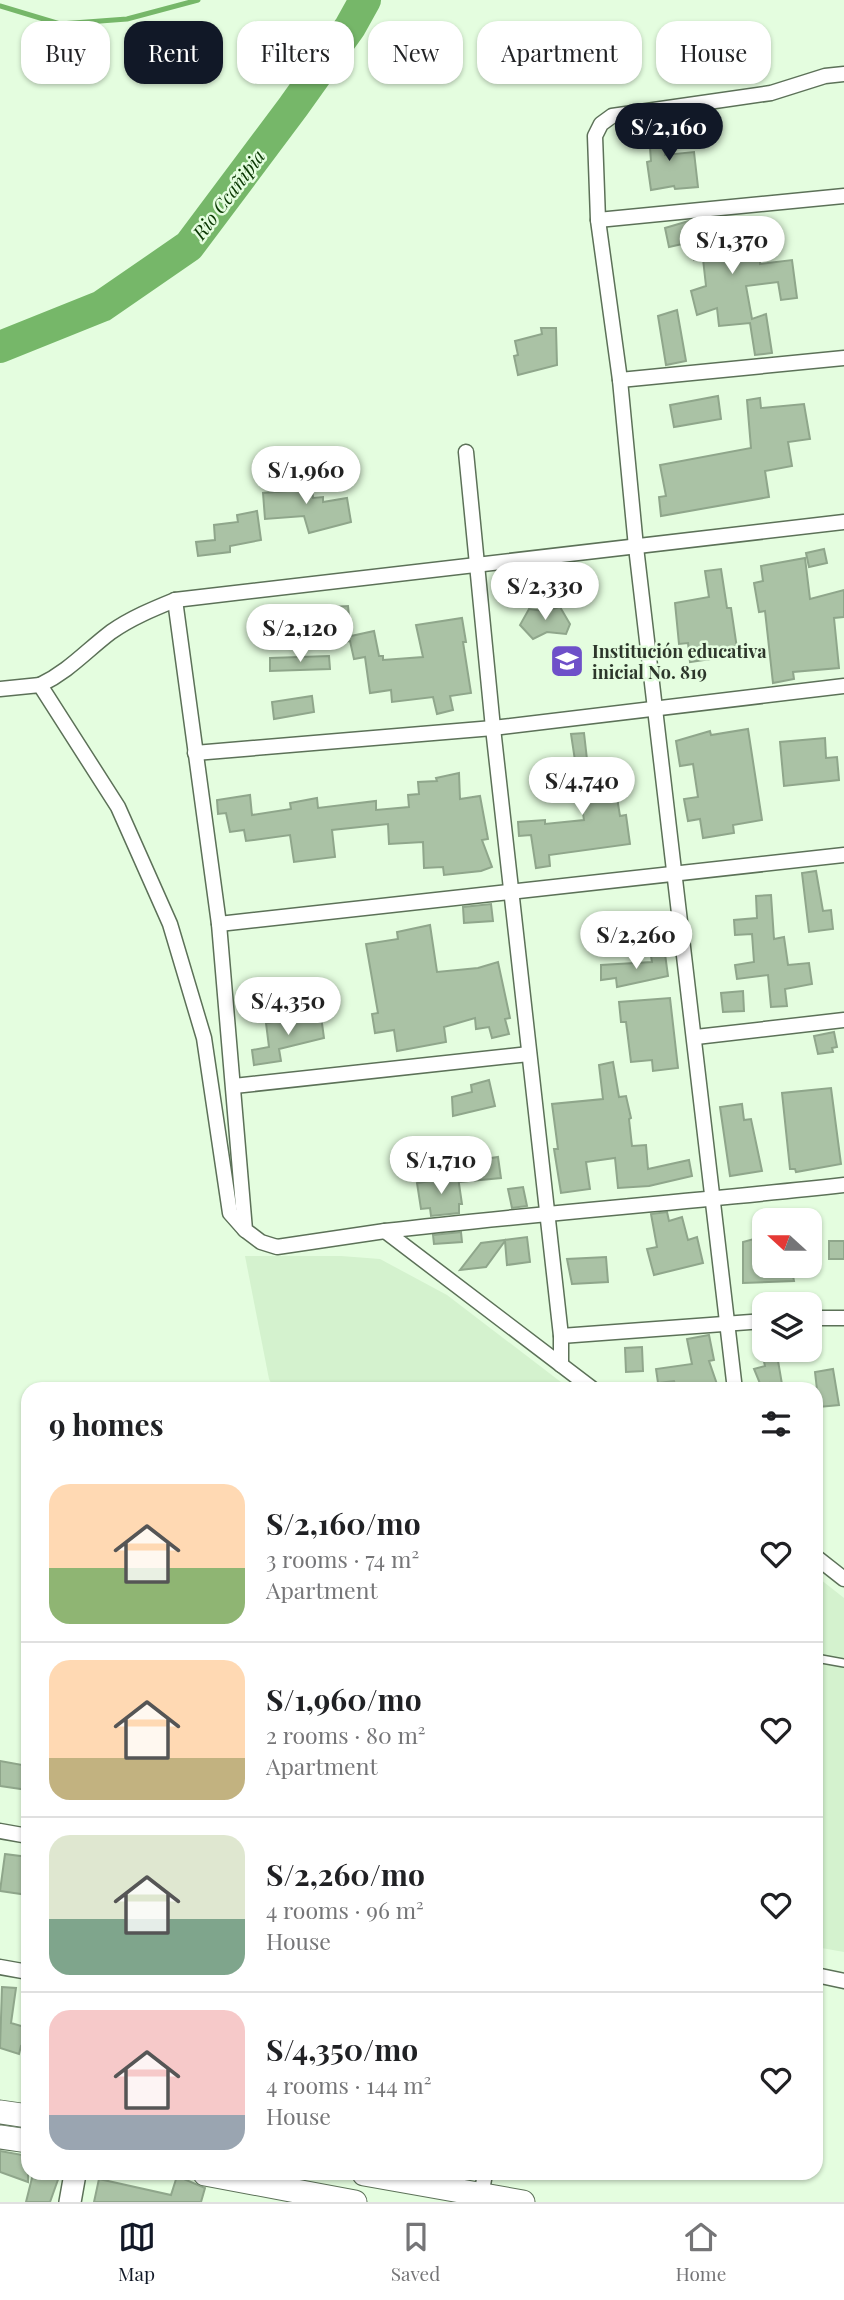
<!DOCTYPE html>
<meta charset="utf-8">
<style>
:root{--surface:#fff;--page:#f6f6f6;--text:#202124;--muted:#757577;--line:#e0e0e0;--accent:#111827}
body{margin:0;font-family:"Playfair Display",serif;background:var(--page);color:var(--text);height:100vh;display:flex;flex-direction:column;font-size:26px;white-space:nowrap}
*{box-sizing:border-box;margin:0}
p{font-size:23px;color:var(--muted)}
.icon{flex:none;width:38px;height:38px;fill:none;stroke:currentColor;stroke-width:2;stroke-linecap:round;stroke-linejoin:round}
.map{position:relative;flex:1;overflow:hidden}
.sheet{position:absolute;left:21px;top:1382px;width:802px;height:798px;display:flex;flex-direction:column;background:var(--surface);border-radius:21px;box-shadow:0 2px 5px #0004}
.sheet>*{flex:none}
.hud{position:absolute;left:21px;top:21px;width:803px;height:63px;display:flex;gap:14px}
.needle{width:46px;rotate:291deg}
.buttons{position:absolute;left:752px;top:1208px;display:grid;gap:14px}
.buttons a{display:grid;place-items:center;width:70px;height:70px;border-radius:14px;background:var(--surface);box-shadow:0 2px 5px #0004;font-size:35px}
.price{position:absolute;translate:-50% -60px;padding:0 16px;border-radius:24px;background:#fff;color:#222;font-size:23px;line-height:46px;filter:drop-shadow(0 2px 4px #0008)}
.price::after{content:'';position:absolute;left:50%;top:42px;width:21px;height:16px;margin-left:-10px;background:inherit;clip-path:polygon(0 0,100% 0,50% 100%)}
.price.selected{background:var(--accent);color:#fff}
ul{padding:0;list-style:none}
li{display:flex;align-items:center;gap:21px;height:175px;padding:0 28px}
li+li{border-top:2px solid var(--line)}
li span{display:grid;place-items:center;flex:none;width:196px;height:140px;border-radius:21px;color:#555}
li>.icon{margin-inline-start:auto}
span .icon{width:84px;height:84px;fill:#fffc;stroke-width:1}
li b{font-size:30px}
h2{display:flex;justify-content:space-between;align-items:center;height:84px;padding:0 28px;font-size:30px}
.tag{padding:0 24px;border-radius:21px;background:var(--surface);box-shadow:0 2px 5px #0004;font-size:24px;line-height:63px}
.tag.selected{background:var(--accent);color:#fff}
.tab-bar{display:flex;justify-content:space-around;align-items:center;height:98px;border-top:2px solid var(--line);background:var(--surface);font-size:19px;color:var(--muted)}
.tab-bar a{display:grid;justify-items:center;gap:4px}
.tab-bar .selected{color:var(--accent)}
.map>svg:first-child{display:block}
.built{fill:#d4f2ce}
.lines{fill:none;stroke-linecap:round;stroke-linejoin:round}
.stream{stroke:#76b769;stroke-width:5}
.river{stroke:#76b769;stroke-width:32}
.building{fill:#aac2a5;stroke:#8fa68b;stroke-width:2}
.service-casing{stroke:#5c7158;stroke-width:10}
.minor-casing{stroke:#5c7158;stroke-width:17}
.secondary-casing{stroke:#5c7158;stroke-width:24}
.primary-casing{stroke:#5c7158;stroke-width:25}
.service{stroke:#fff;stroke-width:7}
.minor{stroke:#fff;stroke-width:14}
.secondary{stroke:#fff;stroke-width:21}
.primary{stroke:#fff;stroke-width:23}
.labels{text-anchor:middle;dominant-baseline:central;stroke-width:5;stroke-linejoin:round;paint-order:stroke}
.poi-label{font-size:18px;font-weight:bold;fill:#2d362b;stroke:#e4fddf;text-anchor:start}
.water-label{font-size:19px;font-style:italic;fill:#083600;stroke:#e4fddf}
</style>
<div class="map">
<svg width="844" height="2202" viewBox="0 0 844 2202">
<rect width="100%" height="100%" fill="#e4fddf"/>
<g class="built">
<path d="M245,1256H341L380,1259L447,1295L570,1389H274L269,1379Z"/>
<path d="M816,1576L844,1598V1952L816,1947Z"/>
</g>
<g class="lines">
<path class="stream" d="M0,6L60,24L127,19L198,0"/>
<path class="river" d="M0,347L102,306L189,246L293,107L350,27L365,0"/>
</g>
<g class="building">
<path d="M663,120L665,155L694,152L698,187L675,189L674,186L651,190L647,162L651,161L648,121Z"/>
<path d="M722,218L724,243H760V264L792,260L797,298L781,300L778,282L746,286L752,319L766,314L772,353L755,355L750,323L719,326L717,308L697,315L691,291L706,286L703,259L694,260L691,242L669,247L665,228L692,220Z"/>
<path d="M677,310L686,361L666,365L658,316Z"/>
<path d="M541,328H556L557,365L518,375L514,356L518,355L515,341L542,334Z"/>
<path d="M718,396L721,419L674,427L670,405Z"/>
<path d="M760,398L761,408L804,404L810,439L788,442L792,466L765,471L769,497L661,516L659,497L666,496L660,465L751,448L747,400Z"/>
<path d="M311,478L313,498L323,497V502L347,498L351,522L309,533L304,516L265,519L263,493L287,491L286,481Z"/>
<path d="M257,511L261,540L230,546V552L198,556L196,542L215,540L214,525L238,522L237,515Z"/>
<path d="M824,549L827,563L809,567L806,553Z"/>
<path d="M805,558L810,599L844,590V617L834,618L839,668L793,672L794,679L773,683L765,611L759,612L754,583L763,581L761,566Z"/>
<path d="M721,569L727,608H731L738,655L690,662L688,643L679,644L675,603L709,597L705,571Z"/>
<path d="M311,605L312,608L348,606L351,636L374,631L379,656H383V660L423,657L416,625L462,618L466,642H463L471,693L450,696L453,710L437,714L433,697L392,702L391,690L370,693L365,657L354,659L350,641L301,647L297,606Z"/>
<path d="M560,607L570,624L566,634L547,632L533,639L520,625L529,609L544,611Z"/>
<path d="M329,656L330,669L270,671V658Z"/>
<path d="M312,696L314,712L274,719L272,702Z"/>
<path d="M748,729L762,820L733,825L734,833L703,838L700,819L688,821L684,799L698,797L693,764L680,766L676,741L710,731L711,735Z"/>
<path d="M584,733L589,777L613,773L620,816L626,815L630,844L549,855L550,866L536,868L531,835L519,836L518,822L545,820V824L584,820L571,734Z"/>
<path d="M825,738L826,758L837,757L839,780L784,786L780,742Z"/>
<path d="M459,773L460,799L480,796L488,839L482,840L492,867L481,871L444,875L443,867L424,868L423,842L389,844L388,824L332,830L335,857L294,862L290,835L246,841L244,830L230,832L226,813L218,814L217,800L250,795L252,815L291,809L290,803L317,798L318,808L376,801V810L409,807L408,795L419,794L418,782L437,781L436,778Z"/>
<path d="M816,871L823,911L831,910L833,929L809,932L802,873Z"/>
<path d="M771,895L774,939L784,937L788,965L809,963L812,984L785,989L787,1006L771,1007L768,975L737,979L735,965L754,962L752,934L735,935L734,920L757,918L756,896Z"/>
<path d="M491,904L493,921L464,923L463,907Z"/>
<path d="M430,925L437,972L478,968L498,962L510,1018L505,1019L509,1034L492,1038L489,1027L476,1029L475,1018L444,1027L446,1042L397,1051L394,1030L375,1033L372,1014L378,1013L366,944L398,939L397,932Z"/>
<path d="M665,954L668,976L617,987L616,978L601,980V965L652,962L651,956Z"/>
<path d="M743,991L744,1011L723,1012L721,993Z"/>
<path d="M670,998L678,1068L653,1071L652,1060L631,1062L626,1022H621L619,1002Z"/>
<path d="M321,1016L324,1038L279,1049L281,1061L254,1065L252,1050L269,1047L266,1023Z"/>
<path d="M834,1032L837,1047L832,1048L833,1052L818,1054L814,1036Z"/>
<path d="M613,1062L619,1097L626,1096L631,1118L629,1119L632,1146L646,1145L648,1169L689,1160L692,1176L649,1186L618,1188L615,1158L586,1162L590,1189L561,1193L554,1149H558L552,1104L603,1099L599,1065Z"/>
<path d="M489,1080L495,1106L453,1116L452,1097L472,1092L471,1085Z"/>
<path d="M831,1088L841,1164L796,1172L795,1169H790L782,1093Z"/>
<path d="M742,1104L744,1120L751,1119L762,1171L730,1176L720,1107Z"/>
<path d="M498,1157L501,1178L460,1182L458,1163Z"/>
<path d="M458,1177L462,1204H459V1213L431,1216L430,1208L421,1209L417,1183Z"/>
<path d="M523,1187L527,1206L512,1208L508,1189Z"/>
<path d="M667,1212L669,1221L682,1217L688,1240L697,1237L703,1263L654,1275L647,1249L657,1247L651,1214Z"/>
<path d="M461,1232L462,1242L434,1244L433,1235Z"/>
<path d="M765,1236V1265H791L794,1281L743,1283V1242Z"/>
<path d="M527,1237L530,1262L507,1265L505,1241L486,1267L460,1270L481,1243Z"/>
<rect x="829" y="1241" width="15" height="18"/>
<path d="M606,1257L608,1282L572,1284L567,1259Z"/>
<path d="M709,1335L714,1360L709,1361L719,1390H704L702,1386L677,1390L674,1381L658,1383L656,1369L692,1364L687,1339Z"/>
<path d="M642,1347L643,1371L626,1372L625,1348Z"/>
<path d="M761,1349H776L783,1390H770L769,1383L761,1386L754,1369L765,1366Z"/>
<path d="M833,1369L839,1405L819,1407L815,1372Z"/>
<path d="M0,1761L28,1766V1790L0,1786Z"/>
<path d="M5,1854L28,1857V1895L0,1891Z"/>
<path d="M2,1987L16,1988L11,2023L28,2028V2048L21,2046L19,2054L0,2048Z"/>
<path d="M0,2151L28,2156V2182L0,2172Z"/>
<path d="M33,2174H60L50,2202H26Z"/>
<path d="M177,2176L205,2188L201,2202H94L99,2179L171,2195Z"/>
</g>
<g class="lines">
<g class="service-casing">
<path id="service" d="M816,1658L844,1663"/>
</g>
<g class="minor-casing">
<g id="minor">
<path d="M598,220L844,196"/>
<path d="M620,380L844,358"/>
<path d="M466,452L493,728L561,1336V1365"/>
<path d="M175,600L219,924L245,1230L261,1242L277,1247L385,1231"/>
<path d="M40,685C69,671 86,651 111,632C131,618 153,609 175,600L844,522"/>
<path d="M0,689L40,685L118,807L170,924L204,1038L230,1213L245,1230"/>
<path d="M195,753L493,728L844,686"/>
<path d="M219,924L844,855"/>
<path d="M696,1037L844,1020"/>
<path d="M234,1086L529,1054"/>
<path d="M810,1318H844"/>
<path d="M561,1336L765,1321"/>
<path d="M594,1390L385,1231C538,1213 691,1202 844,1185"/>
<path d="M735,1390L636,547L620,380L598,220L595,136L601,124L612,116L771,93L825,76L844,74"/>
<path d="M816,1557L844,1579"/>
<path d="M0,1831L28,1836"/>
<path d="M0,1967L28,1972"/>
<path d="M816,1975L844,1981"/>
<path d="M480,2201L485,2174"/>
</g>
</g>
<g class="secondary-casing">
<path id="secondary" d="M70,2202L75,2174"/>
</g>
<g class="primary-casing">
<g id="primary">
<path d="M0,2112L28,2116"/>
<path d="M0,2137L28,2141"/>
<path d="M205,2174L355,2202"/>
<path d="M364,2174L523,2202"/>
</g>
</g>
<use href="#service" class="service"/>
<use href="#minor" class="minor"/>
<use href="#secondary" class="secondary"/>
<use href="#primary" class="primary"/>
</g>
<defs>
<g id="school-square" transform="scale(1.75)"><rect x="-9" y="-9" width="18" height="18" rx="4" fill="#6e50c9" stroke="#e4fddf"/><path d="M0-5L7-2L0 1L-7-2ZM-4 1L0 2.5L4 1V4Q0 6-4 4Z" fill="#fff"/></g>
</defs>
<g fill-rule="evenodd">
<use href="#school-square" x="567" y="661"/>
</g>
<g class="labels">
<g class="poi-label">
<text x="592" y="651">Institución educativa<tspan x="592" dy="21">inicial No. 819</tspan></text>
</g>
<g class="water-label">
<text transform="translate(228 194) rotate(-53)">Rio Ccañipia</text>
</g>
</g>
</svg>
<div class="buttons">
<a><svg class="needle" viewBox="-14 -14 28 28"><path d="M0-13l5 13h-10z" fill="#e53935"/><path d="M0 13l5-13h-10z" fill="#757577"/></svg></a>
<a><svg class="icon" aria-label="layers" viewBox="0 0 24 24"><path d="M12 4l9 5-9 5-9-5zM3 14l9 5 9-5"/></svg></a>
</div>
<b class="price selected" style="left:669px;top:163px">S/2,160</b>
<b class="price" style="left:732px;top:276px">S/1,370</b>
<b class="price" style="left:306px;top:506px">S/1,960</b>
<b class="price" style="left:545px;top:622px">S/2,330</b>
<b class="price" style="left:300px;top:664px">S/2,120</b>
<b class="price" style="left:582px;top:817px">S/4,740</b>
<b class="price" style="left:636px;top:971px">S/2,260</b>
<b class="price" style="left:288px;top:1037px">S/4,350</b>
<b class="price" style="left:441px;top:1196px">S/1,710</b>
<div class="hud">
<a class="tag">Buy</a>
<a class="tag selected">Rent</a>
<a class="tag">Filters</a>
<a class="tag">New</a>
<a class="tag">Apartment</a>
<a class="tag">House</a>
</div>
<section class="sheet">
<h2>9 homes<svg class="icon" aria-label="filters" viewBox="0 0 24 24"><path d="M4 7h16M4 17h16"/><circle cx="9" cy="7" r="2"/><circle cx="15" cy="17" r="2"/></svg></h2>
<ul>
<li><span style="background:linear-gradient(#ffd9b3 60%,#8fb573 0)"><svg class="icon" aria-label="home" viewBox="0 0 24 24"><path d="M3 11l9-7 9 7M6 9v11h12V9"/></svg></span><div><b>S/2,160/mo</b><p>3 rooms · 74 m²</p><p>Apartment</p></div><svg class="icon" aria-label="heart" viewBox="0 0 24 24"><path d="M12 20l-8-8c-3-5 5-10 8-4 3-6 11-1 8 4z"/></svg></li>
<li><span style="background:linear-gradient(#ffd9b3 70%,#c2b280 0)"><svg class="icon" aria-label="home" viewBox="0 0 24 24"><path d="M3 11l9-7 9 7M6 9v11h12V9"/></svg></span><div><b>S/1,960/mo</b><p>2 rooms · 80 m²</p><p>Apartment</p></div><svg class="icon" aria-label="heart" viewBox="0 0 24 24"><path d="M12 20l-8-8c-3-5 5-10 8-4 3-6 11-1 8 4z"/></svg></li>
<li><span style="background:linear-gradient(#dfe7d0 60%,#7fa58c 0)"><svg class="icon" aria-label="home" viewBox="0 0 24 24"><path d="M3 11l9-7 9 7M6 9v11h12V9"/></svg></span><div><b>S/2,260/mo</b><p>4 rooms · 96 m²</p><p>House</p></div><svg class="icon" aria-label="heart" viewBox="0 0 24 24"><path d="M12 20l-8-8c-3-5 5-10 8-4 3-6 11-1 8 4z"/></svg></li>
<li><span style="background:linear-gradient(#f6c9c9 75%,#9aa5b1 0)"><svg class="icon" aria-label="home" viewBox="0 0 24 24"><path d="M3 11l9-7 9 7M6 9v11h12V9"/></svg></span><div><b>S/4,350/mo</b><p>4 rooms · 144 m²</p><p>House</p></div><svg class="icon" aria-label="heart" viewBox="0 0 24 24"><path d="M12 20l-8-8c-3-5 5-10 8-4 3-6 11-1 8 4z"/></svg></li>
</ul>
</section>
</div>
<nav class="tab-bar">
<a class="selected"><svg class="icon" aria-label="map" viewBox="0 0 24 24"><path d="M3 6l6-2 6 2 6-2v14l-6 2-6-2-6 2zM9 4v14M15 6v14"/></svg>Map</a>
<a><svg class="icon" aria-label="saved" viewBox="0 0 24 24"><path d="M7 4h10v16l-5-4-5 4z"/></svg>Saved</a>
<a><svg class="icon" aria-label="home" viewBox="0 0 24 24"><path d="M3 11l9-7 9 7M6 9v11h12V9"/></svg>Home</a>
</nav>
